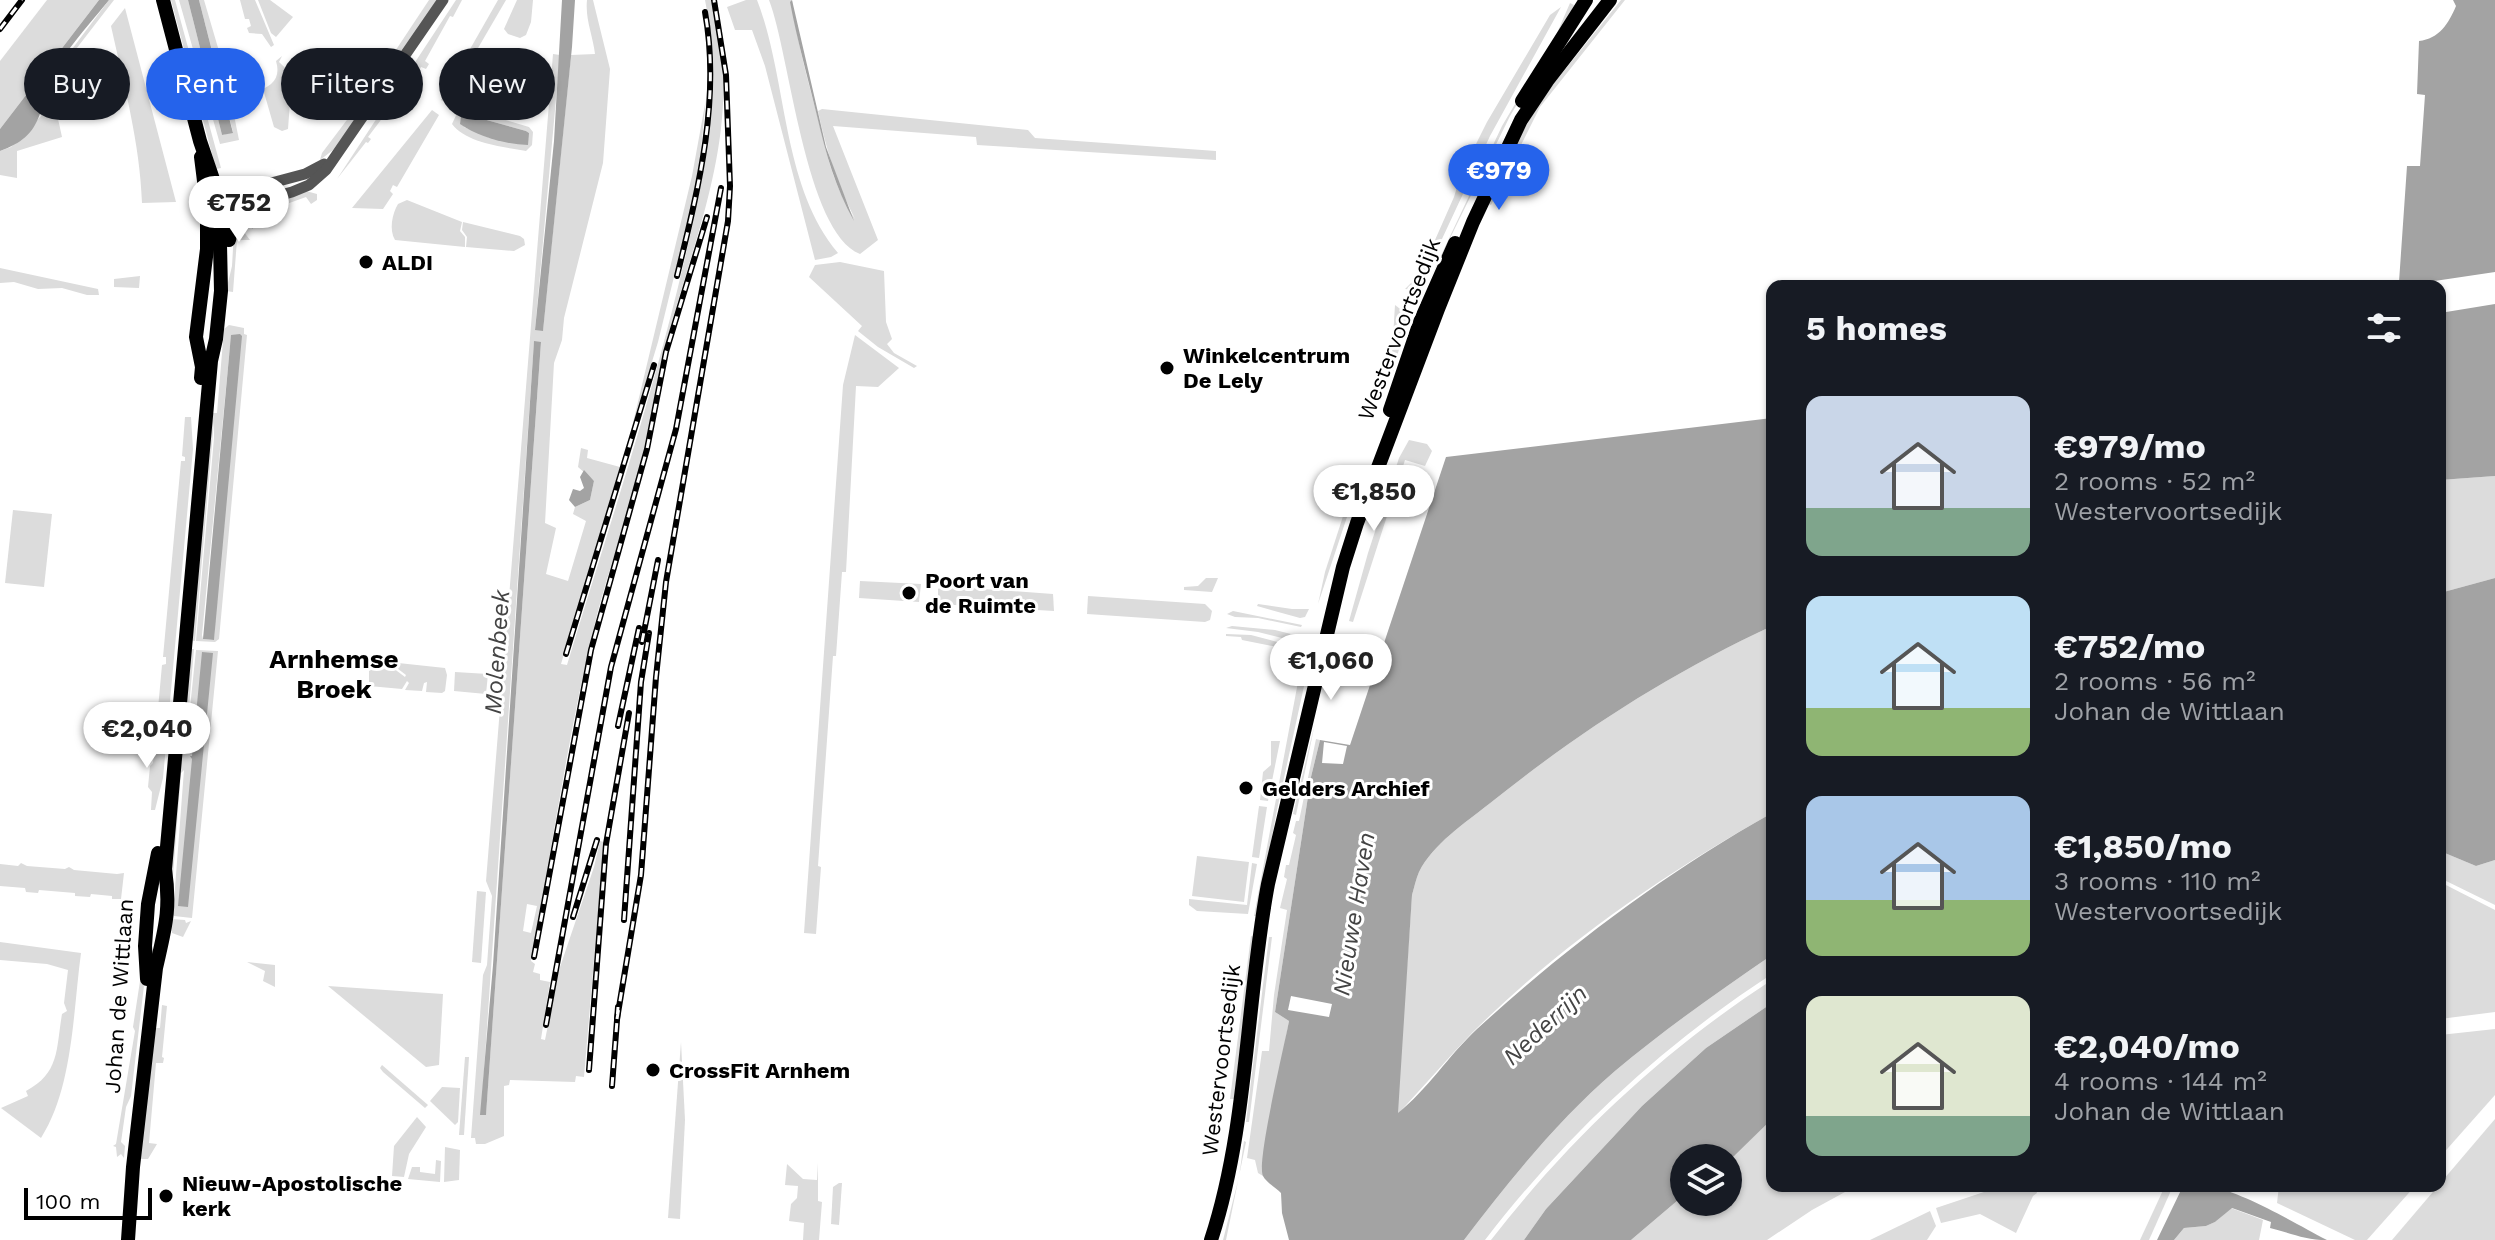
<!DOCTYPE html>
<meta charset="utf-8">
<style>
:root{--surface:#171b24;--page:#242831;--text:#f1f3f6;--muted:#9ea1a6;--accent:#2563eb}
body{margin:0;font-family:"Work Sans",sans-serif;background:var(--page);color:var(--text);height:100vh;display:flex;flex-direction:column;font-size:30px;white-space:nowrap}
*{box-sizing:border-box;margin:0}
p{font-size:26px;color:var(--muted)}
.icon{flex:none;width:44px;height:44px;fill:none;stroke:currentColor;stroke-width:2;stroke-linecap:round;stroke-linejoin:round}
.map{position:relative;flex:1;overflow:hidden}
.side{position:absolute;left:1766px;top:280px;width:680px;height:912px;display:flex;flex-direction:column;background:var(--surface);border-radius:16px;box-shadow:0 2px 6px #0004}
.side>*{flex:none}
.guide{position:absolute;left:24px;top:48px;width:760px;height:72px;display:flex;gap:16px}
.controls{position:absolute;left:1670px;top:1144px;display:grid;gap:16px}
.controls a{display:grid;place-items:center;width:72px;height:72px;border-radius:50%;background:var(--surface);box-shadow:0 2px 6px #0004;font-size:40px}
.scale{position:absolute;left:24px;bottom:20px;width:128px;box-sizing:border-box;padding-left:8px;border:4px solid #000;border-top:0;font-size:22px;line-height:28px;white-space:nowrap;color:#000;-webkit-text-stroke:6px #fff;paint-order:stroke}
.price{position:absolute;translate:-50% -68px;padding:0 18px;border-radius:28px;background:#fff;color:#222;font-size:26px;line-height:52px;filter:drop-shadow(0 2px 4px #0008)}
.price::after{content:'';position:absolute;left:50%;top:48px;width:24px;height:18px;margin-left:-12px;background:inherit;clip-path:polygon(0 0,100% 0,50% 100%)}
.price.current{background:var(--accent);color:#fff}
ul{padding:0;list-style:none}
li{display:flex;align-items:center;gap:24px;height:200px;padding:0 40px}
li span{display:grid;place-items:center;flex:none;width:224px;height:160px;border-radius:16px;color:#555}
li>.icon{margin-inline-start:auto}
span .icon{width:96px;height:96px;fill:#fffc;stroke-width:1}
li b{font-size:34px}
h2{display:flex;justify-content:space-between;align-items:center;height:96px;padding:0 40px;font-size:34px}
.pill{padding:0 28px;border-radius:36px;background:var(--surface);box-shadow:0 2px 6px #0004;font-size:28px;line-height:72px}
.pill.current{background:var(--accent);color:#fff}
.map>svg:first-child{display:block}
.green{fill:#dcdcdc;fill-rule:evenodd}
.water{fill:#a3a3a3}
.pier{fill:#fff}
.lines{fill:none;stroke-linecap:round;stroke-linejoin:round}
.minor{stroke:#555;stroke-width:11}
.major{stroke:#000;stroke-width:14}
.rail-casing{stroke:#000;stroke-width:6}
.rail{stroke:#fff;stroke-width:3;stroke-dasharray:9;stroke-linecap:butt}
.poi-dot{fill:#000;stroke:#fff;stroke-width:3}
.labels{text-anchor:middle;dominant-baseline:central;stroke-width:6;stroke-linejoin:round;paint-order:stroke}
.poi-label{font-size:22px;font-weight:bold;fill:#000;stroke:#fff;text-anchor:start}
.street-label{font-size:22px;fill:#000;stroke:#fff}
.water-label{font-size:24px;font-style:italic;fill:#444;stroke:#fff}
.quarter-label{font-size:26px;font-weight:bold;fill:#000;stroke:#fff}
</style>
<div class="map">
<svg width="2495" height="1240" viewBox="0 0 2495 1240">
<rect width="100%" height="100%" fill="#fff"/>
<g class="green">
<path d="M47,0H99L0,129V61Z"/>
<path d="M109,0H114L73,53L80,89L53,96L62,137L17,151V178L0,175V151L11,147L41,116L54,73Z"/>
<path d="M171,0H175L221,168L216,169Z"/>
<path d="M179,0H188L222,135L233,132L199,0H204L226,75L239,140L220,144Z"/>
<path d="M240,0H255L274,45L271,47L262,34L249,33L247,28L251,26L249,19H245Z"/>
<path d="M258,0H270L293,17L276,37L271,33Z"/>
<path d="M429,0H437L370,100L333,150L320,160L322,153L368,92Z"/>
<path d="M456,0H462L453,17L450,16L425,61L429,64L426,69L421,67L415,77L420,80L415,86L409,87L402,82Z"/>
<path d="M498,0H506L446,103L441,100Z"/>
<path d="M517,0H533L531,22L526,35L520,38L508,34L504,29Z"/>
<path d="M587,0H593L610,69L603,163L564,318L562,340L554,363L545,523L556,528L546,574L568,581L586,521L573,514L575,507L590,500L594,481L578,467L581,448L588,450L587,458L620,467L561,664L567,665C605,539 647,414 678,287C701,192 724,97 705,0H711C746,120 699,222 668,336C656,383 649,431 637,478C625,526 607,574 595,623C568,734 552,849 531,961L535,964L533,972L540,974V980L550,982L541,1039L545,1040L559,970L594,867L600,841L604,842L584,1077L576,1076L575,1082L510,1080L509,1085L504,1086V1136L485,1144H476L475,1138H471L483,975L487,965L492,896L486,881L553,54L560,55L535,330H543L571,55L595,54C593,36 585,19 587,0ZM534,342H541L486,1114L481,1115ZM527,904L537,906L531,933L523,931Z"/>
<path d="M746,0H757C788,80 781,185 838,253L831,257L815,260L765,66L752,30H735L727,7Z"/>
<path d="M769,0H792C796,39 807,77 817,115C827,155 832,183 855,219C837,184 826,149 818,111L822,109L1028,130L1035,138L1216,151V160L977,145L976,137L833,126L878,240L860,254C805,232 790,54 769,0Z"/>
<path d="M1621,0H1625L1540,107L1491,205L1488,204L1519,138L1543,97Z"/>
<path d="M1570,3L1574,5L1567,21L1510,116L1428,283L1502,126L1557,33Z"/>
<path d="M1561,7L1490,136L1421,284L1417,290L1405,289L1420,274L1454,197L1461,174L1487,122L1550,15Z"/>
<path d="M125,8L176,202L142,203C140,143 124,85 111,26Z"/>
<path d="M282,56L279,62L302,84L303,90L290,102L288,129L282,131L274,127L263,89C276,83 280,74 276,61Z"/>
<path d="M396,89L404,95V101L402,104L396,100L368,137L371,139L368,143L366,142L337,179Z"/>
<path d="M706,99L698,179L658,342L631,431L692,176Z"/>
<path d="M466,108L529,127L533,132L532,145L526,151C503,147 466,143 452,124L458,111ZM465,114L526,131L529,133L490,138L464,127Z"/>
<path d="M432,110L439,115L397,187L393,185L390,191L393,194L383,209L352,208Z"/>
<path d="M306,191L317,194V200L311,204L306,197L253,216V229L250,227L246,213Z"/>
<path d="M407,200L462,222L460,231L465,237V247L395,240C389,230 392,214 398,204Z"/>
<path d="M463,222L520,236L524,239L525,245L514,251L466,247L467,237L462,230Z"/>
<path d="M237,223L250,240H237L233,292L226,291L232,266L234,231Z"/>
<path d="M840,262L884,271L886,322L892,339L887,344L894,353L917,366L914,368L878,347L858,331L862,326L809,277L815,265Z"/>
<path d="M0,268L98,289L99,295H87L62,288L38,289L14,282L0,283Z"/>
<path d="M140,276L139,288L114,287V279Z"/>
<path d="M1395,305L1408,315L1393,372L1391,371Z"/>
<path d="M229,325L244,328V334L247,335L219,639L215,642L196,641L214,438V421L195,641L188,640L213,413H217L224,329ZM231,336L214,639V640L203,639L202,635Z"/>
<path d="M855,335L899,368L878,387L856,386L846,572H842L836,656H833L818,866L821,867L816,934L804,933L843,385Z"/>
<path d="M185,417H191L193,449L163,778L155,810H151L152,792L148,787L150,766L153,763L162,665L166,664V657H163L181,461H185V457L182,456Z"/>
<path d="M1409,440L1427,444L1432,451L1425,466L1405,460L1353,622L1349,621L1368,553L1399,458Z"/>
<path d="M2495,476V578L2440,593V480Z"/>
<path d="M1346,507L1350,508L1318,604L1325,572Z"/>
<path d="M13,510L52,514L44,587L5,583Z"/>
<path d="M1206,578H1218L1212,592L1184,590V587L1198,586Z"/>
<path d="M860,581L921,584L919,602L859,598Z"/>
<path d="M942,586L1053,594L1054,611L938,604V589Z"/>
<path d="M1088,596L1205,604L1212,611L1210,620L1205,622L1087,614Z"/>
<path d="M1258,604L1292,609H1309L1305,617L1300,618L1257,606Z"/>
<path d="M1233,611L1302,625L1301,627L1258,618L1235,617L1227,614Z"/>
<path d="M1232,626L1275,630L1299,636L1300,639L1298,642L1258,632L1226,628Z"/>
<path d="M1772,626V813C1665,873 1559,946 1472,1033C1447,1059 1423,1087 1398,1114L1397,1107L1412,895C1414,888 1416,879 1419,872C1433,844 1465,823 1489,804C1579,732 1667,675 1772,626Z"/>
<path d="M1226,634L1251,635L1296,647L1297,651L1242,640L1241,637L1226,636Z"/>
<path d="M187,649H194L185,756L196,650L218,651L192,918L174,916L173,914L184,770L181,773L172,888L168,871Z"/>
<path d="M1304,650L1311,651V654L1277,810L1257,916H1254Z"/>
<path d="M372,661L385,662L405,677L406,675L389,662L445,668L447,675L445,691L442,693L426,692L427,682L424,683L422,691L405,690L409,683L407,681L402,689L369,686V664Z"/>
<path d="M455,672L488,674L486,694L454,691Z"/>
<path d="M1315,723L1296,815L1293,814Z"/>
<path d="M1316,739L1320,740L1311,777L1275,1012L1289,1021L1262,1165L1263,1176L1258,1173L1255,1160L1247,1158L1262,1051H1269L1274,995L1287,910L1280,908L1287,879L1284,877L1286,865H1289L1296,835L1293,833L1296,821H1299Z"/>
<path d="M1271,741H1280L1268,801L1260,800L1263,772L1271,765Z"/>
<path d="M1259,806L1267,807L1259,858L1252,857Z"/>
<path d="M2440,851L2476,866L2495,860V905L2440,878Z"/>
<path d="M1197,856L1249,862L1244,902L1192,896Z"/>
<path d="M21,863L27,866L65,869L69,867L74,870L117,874L124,873L121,899H112V896L91,894L90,897L75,896V893L39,890L38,893L26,892L25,888L0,886V864L18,866Z"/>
<path d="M1252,863L1257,864L1248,914L1197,911L1189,905V899L1247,905Z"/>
<path d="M2440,882L2495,910V1012L2440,1019Z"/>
<path d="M477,891L486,892L481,963L472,962Z"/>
<path d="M170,919L185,920L186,923L191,921L183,937L172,933Z"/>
<path d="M1251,936L1254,937L1234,1099H1230Z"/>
<path d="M1269,937H1272L1249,1122H1246Z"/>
<path d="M0,942L81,953C73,1012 73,1088 41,1138L1,1108L28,1096L26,1091C60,1073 56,1049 62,1014L67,1011L64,1003L68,970L47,964L0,960Z"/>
<path d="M1772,955V974C1661,1046 1566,1135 1485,1240H1464C1509,1181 1558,1120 1615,1071C1665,1029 1718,992 1772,955Z"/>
<path d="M247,962L275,965V987L263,981L265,971Z"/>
<path d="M142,968L145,977L131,1096L126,1107L121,1142L125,1146L124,1158L121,1154L117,1157L116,1147L113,1146L116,1144L135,1031L133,1027Z"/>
<path d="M1772,980V1003L1706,1048L1642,1106L1546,1209L1524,1240H1491C1570,1138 1664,1050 1772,980Z"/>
<path d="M328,986L443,994L439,1065L426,1067Z"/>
<path d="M162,1005L167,1006L162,1057L164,1058L163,1063H156L149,1143L157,1144L148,1159H137L156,1028H160Z"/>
<path d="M2495,1029V1095L2440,1157V1035Z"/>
<path d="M681,1042L685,1120L680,1219L668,1218Z"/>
<path d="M465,1057H469L464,1135H459Z"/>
<path d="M382,1065L428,1105L425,1108L383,1072L380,1068Z"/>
<path d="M442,1087L460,1088L458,1122L455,1125L430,1101Z"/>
<path d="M417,1117L426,1127L409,1154L404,1177L392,1176L394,1146Z"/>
<path d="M1772,1119V1186H1856L1812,1210L1767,1240H1631L1684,1195V1202H1728V1161Z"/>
<path d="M2495,1119V1240H2392Z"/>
<path d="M1244,1141L1246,1142L1226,1240H1223L1239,1177Z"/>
<path d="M445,1147L460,1150L459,1180L444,1182Z"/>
<path d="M436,1160L441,1161L440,1182L408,1179L412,1167H420V1172L435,1174Z"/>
<path d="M818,1163V1201L822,1202L819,1240H803L804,1223L789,1221L791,1204L797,1198L798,1186L785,1185L787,1164L803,1179L817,1180Z"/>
<path d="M839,1183H842L839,1225L831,1224L833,1187Z"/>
<path d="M2002,1186H2035L2037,1193L2033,1196L2016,1233L1980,1214L1941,1223L1936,1208Z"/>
<path d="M2165,1186H2173L2149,1240H2140Z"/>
<path d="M2279,1186H2415L2367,1240H2355L2277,1203Z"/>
<path d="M2231,1208L2263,1220L2259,1240H2174L2184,1228L2206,1226L2215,1222Z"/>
<path d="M1930,1211L1936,1226L1927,1240H1870Z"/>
</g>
<g class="water">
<path d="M99,0H109C94,19 62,54 53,75C37,111 45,135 0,151V129Z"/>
<path d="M188,0H199L233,133L222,135Z"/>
<path d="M562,0H575L572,47L543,331L535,330L554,141Z"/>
<path d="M792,0L826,147L854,221C835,187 826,154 817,116C808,78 797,40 790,2Z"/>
<path d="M2453,0H2495V272L2401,286L2399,282L2407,166H2420L2425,95L2417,94L2419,41C2439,39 2449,23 2456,6Z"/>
<path d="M465,114L526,131L529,133L528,145C504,144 479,137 460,124L461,117Z"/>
<path d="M2495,304V476L2440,480V313Z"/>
<path d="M240,334L242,336L214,640L203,639L231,335Z"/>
<path d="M534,341L541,342L486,1115H480L493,965Z"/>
<path d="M1772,418V626C1667,675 1579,732 1489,804C1465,823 1433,844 1419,872C1416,879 1414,888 1412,895L1398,1113C1427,1090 1449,1055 1477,1029C1568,946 1665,873 1772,813V955C1718,992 1665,1029 1615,1071C1558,1120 1509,1181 1464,1240H1289L1282,1213L1281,1193C1276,1188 1266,1182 1263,1176C1256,1163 1285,1043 1289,1021L1275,1012L1311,777L1320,740L1350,745L1446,457Z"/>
<path d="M584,470L594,481L590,500L575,507L569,500L573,489L580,491L584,488L580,477Z"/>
<path d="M2495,578V860L2476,866L2440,851V593Z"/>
<path d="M202,652L213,653L188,907L178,906L192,759L190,756H192Z"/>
<path d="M1772,1003V1119L1734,1156L1728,1161V1158H1684V1195L1631,1240H1524L1546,1209L1642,1106L1706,1048Z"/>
<path d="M2183,1186C2191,1186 2200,1185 2208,1186C2244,1192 2294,1223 2327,1240C2305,1240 2291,1233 2270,1228L2271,1222L2232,1208L2215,1222L2206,1226L2184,1228L2174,1240H2157Z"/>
</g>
<g class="pier">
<path d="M1324,742L1347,746L1343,764L1322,763Z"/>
<path d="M1291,996L1332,1004L1329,1017L1288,1010Z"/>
</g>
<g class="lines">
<g class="minor">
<path d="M212,201L219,197L305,174L324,164"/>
<path d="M230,209L292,192L309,185L326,170L443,0"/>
</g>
<g class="major">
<path d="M1522,101L1586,0"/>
<path d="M229,240L235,208"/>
<path d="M201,378L202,367L196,337L207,249V205L201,157"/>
<path d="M1390,410L1420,322L1455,243"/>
<path d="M147,979L145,946L148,904L158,853"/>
<path d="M128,1240L133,1167L156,968C165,928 171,910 165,869L211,361L216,339L221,291L219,197L200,141L163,0"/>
<path d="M1211,1240C1248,1128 1246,1000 1268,884L1343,567L1357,523L1438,309L1473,222L1521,120L1547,81L1610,0"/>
</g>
<g class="rail-casing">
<g id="rail">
<path d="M0,29L22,0"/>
<path d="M677,276C698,190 721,100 705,12"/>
<path d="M642,642L658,560"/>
<path d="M566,654L654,365"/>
<path d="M618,726L639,628"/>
<path d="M573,917L597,840"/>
<path d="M624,920L641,682L649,633"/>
<path d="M534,957L591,650L647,449L666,352L707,217"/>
<path d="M617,1019L641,875L656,677L666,582L728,221L730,186L726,75L714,0"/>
<path d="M546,1025L611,667L676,429L721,188"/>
<path d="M589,1070L606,844L629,713"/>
<path d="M612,1086L618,1007"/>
</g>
</g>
<use href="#rail" class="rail"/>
</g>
<g class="poi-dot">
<circle cx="366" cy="262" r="8"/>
<circle cx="1167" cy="368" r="8"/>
<circle cx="909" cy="593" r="8"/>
<circle cx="1246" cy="788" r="8"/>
<circle cx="653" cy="1070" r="8"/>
<circle cx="166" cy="1196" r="8"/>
</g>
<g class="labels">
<g class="poi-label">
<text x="382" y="262">ALDI</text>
<text x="1183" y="355">Winkelcentrum<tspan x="1183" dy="25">De Lely</tspan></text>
<text x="925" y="580">Poort van<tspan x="925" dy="25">de Ruimte</tspan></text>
<text x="1262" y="788">Gelders Archief</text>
<text x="669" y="1070">CrossFit Arnhem</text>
<text x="182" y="1183">Nieuw-Apostolische<tspan x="182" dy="25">kerk</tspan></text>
</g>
<g class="street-label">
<text transform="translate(1399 329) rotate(-69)">Westervoortsedijk</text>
<text transform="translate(119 996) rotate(-86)">Johan de Wittlaan</text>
<text transform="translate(1221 1060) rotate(-83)">Westervoortsedijk</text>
</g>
<g class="water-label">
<text transform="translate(497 652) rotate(-86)">Molenbeek</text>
<text transform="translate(1354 914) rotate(-81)">Nieuwe Haven</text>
<text transform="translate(1545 1025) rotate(-43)">Nederrijn</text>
</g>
<g class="quarter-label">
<text x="334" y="659">Arnhemse<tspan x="334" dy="30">Broek</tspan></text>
</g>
</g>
</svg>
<div class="controls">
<a><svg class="icon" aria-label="layers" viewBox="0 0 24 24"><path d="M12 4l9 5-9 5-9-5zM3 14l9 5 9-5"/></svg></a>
</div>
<div class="scale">100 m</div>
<b class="price current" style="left:1499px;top:212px">€979</b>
<b class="price" style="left:239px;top:244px">€752</b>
<b class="price" style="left:1374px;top:533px">€1,850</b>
<b class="price" style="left:1331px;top:702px">€1,060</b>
<b class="price" style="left:147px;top:770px">€2,040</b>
<div class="guide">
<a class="pill">Buy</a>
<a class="pill current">Rent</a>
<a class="pill">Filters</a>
<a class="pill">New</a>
</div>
<section class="side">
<h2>5 homes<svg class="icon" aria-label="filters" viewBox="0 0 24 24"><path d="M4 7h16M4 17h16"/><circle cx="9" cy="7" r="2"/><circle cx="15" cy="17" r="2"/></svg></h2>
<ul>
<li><span style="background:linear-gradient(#c9d6e8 70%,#7fa58c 0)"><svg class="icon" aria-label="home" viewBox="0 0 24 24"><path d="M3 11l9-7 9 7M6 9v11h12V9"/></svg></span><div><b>€979/mo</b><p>2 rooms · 52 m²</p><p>Westervoortsedijk</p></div></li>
<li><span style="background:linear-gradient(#bfe0f5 70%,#8fb573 0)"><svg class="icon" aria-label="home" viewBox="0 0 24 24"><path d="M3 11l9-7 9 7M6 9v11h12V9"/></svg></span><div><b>€752/mo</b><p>2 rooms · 56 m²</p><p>Johan de Wittlaan</p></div></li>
<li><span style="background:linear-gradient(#a9c7e8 65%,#8fb573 0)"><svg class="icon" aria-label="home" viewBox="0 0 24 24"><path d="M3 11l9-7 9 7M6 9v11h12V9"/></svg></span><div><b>€1,850/mo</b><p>3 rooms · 110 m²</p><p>Westervoortsedijk</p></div></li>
<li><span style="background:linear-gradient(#dfe7d0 75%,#7fa58c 0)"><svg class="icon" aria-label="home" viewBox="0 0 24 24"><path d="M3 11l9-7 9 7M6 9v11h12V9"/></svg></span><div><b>€2,040/mo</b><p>4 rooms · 144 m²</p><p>Johan de Wittlaan</p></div></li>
</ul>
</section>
</div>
